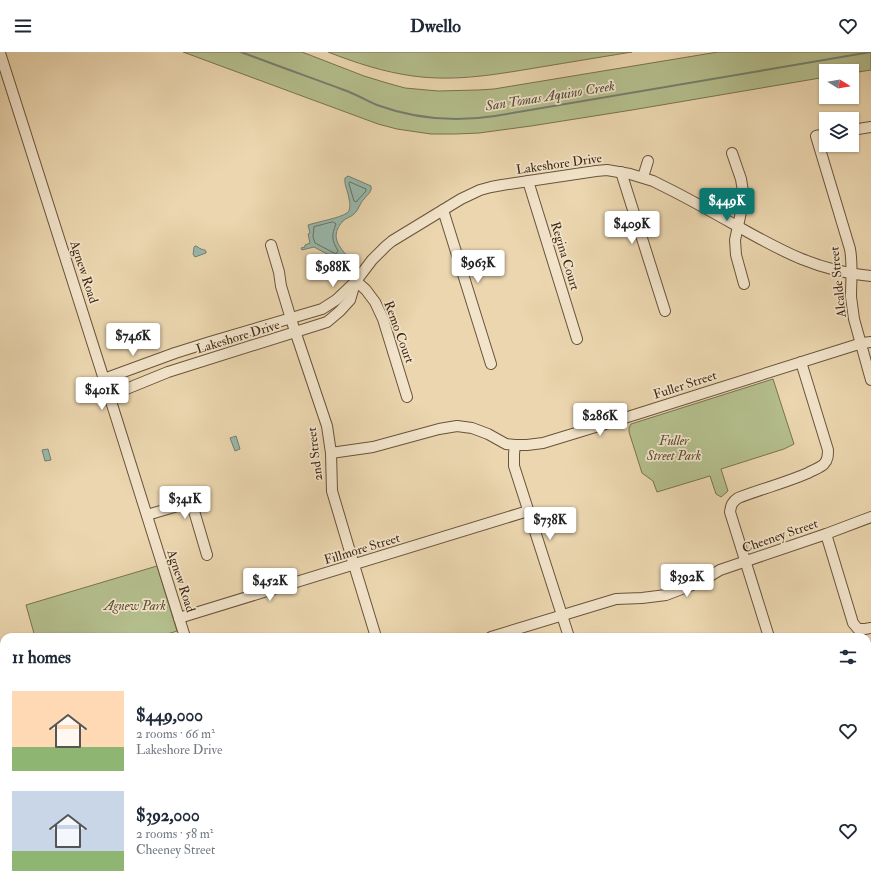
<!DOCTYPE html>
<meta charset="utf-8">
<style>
:root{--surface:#fff;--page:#f6f6f7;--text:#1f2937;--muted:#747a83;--accent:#0f766e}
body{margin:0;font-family:"IM FELL Double Pica",serif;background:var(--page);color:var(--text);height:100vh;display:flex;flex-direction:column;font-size:15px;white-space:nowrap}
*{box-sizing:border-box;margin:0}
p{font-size:13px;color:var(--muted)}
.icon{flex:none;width:22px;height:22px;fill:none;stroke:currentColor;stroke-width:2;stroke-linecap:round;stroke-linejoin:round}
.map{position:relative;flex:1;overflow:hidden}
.side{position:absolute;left:0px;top:581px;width:871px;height:256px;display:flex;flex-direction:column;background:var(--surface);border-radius:12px 12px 0 0;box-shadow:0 1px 3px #0004}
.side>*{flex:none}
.needle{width:26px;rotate:101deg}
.buttons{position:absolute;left:819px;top:12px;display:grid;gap:8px}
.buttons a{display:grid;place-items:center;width:40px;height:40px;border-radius:0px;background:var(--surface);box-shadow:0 1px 3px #0004;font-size:20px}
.price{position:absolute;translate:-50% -34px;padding:0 9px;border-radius:4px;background:#fff;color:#222;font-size:13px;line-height:26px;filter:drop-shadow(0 1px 2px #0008)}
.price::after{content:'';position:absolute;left:50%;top:24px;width:12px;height:9px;margin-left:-6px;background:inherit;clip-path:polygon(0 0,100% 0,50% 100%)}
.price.current{background:var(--accent);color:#fff}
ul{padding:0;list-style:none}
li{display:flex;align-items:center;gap:12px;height:100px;padding:0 12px}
li span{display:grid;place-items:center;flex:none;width:112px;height:80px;border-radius:0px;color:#555}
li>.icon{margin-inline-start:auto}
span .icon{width:48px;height:48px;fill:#fffc;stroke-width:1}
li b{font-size:17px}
h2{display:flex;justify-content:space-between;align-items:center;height:48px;padding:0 12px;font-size:17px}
header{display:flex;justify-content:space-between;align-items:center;height:52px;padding:0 12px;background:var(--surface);font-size:18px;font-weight:700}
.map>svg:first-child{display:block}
.green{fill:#b4be8d;stroke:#797250}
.water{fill:#98b9ad;stroke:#747f6f}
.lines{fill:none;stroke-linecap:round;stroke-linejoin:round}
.shore{stroke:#6b7060;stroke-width:1}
.stream{stroke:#747f6f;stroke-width:2}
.minor-casing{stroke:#69533a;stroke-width:12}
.major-casing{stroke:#3e2713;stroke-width:14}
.minor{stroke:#f2e4cb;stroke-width:10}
.major{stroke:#ebd6af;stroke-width:13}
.rail{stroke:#3e2713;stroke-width:2;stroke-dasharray:7 7;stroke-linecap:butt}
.labels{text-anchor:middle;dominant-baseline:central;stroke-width:3.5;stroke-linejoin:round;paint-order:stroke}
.street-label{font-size:13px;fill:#3e2713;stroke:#f2e4cb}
.park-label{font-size:13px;font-style:italic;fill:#5c4d32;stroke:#f2e4cb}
.water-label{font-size:14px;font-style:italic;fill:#544c3a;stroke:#f2e4cb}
</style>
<header><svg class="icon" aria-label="menu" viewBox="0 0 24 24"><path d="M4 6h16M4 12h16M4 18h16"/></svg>Dwello<svg class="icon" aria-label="heart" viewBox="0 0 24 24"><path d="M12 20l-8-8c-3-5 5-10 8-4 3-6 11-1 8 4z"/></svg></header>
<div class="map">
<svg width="871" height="837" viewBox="0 0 871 837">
<rect width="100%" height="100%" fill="#ebd6af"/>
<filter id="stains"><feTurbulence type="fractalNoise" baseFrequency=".005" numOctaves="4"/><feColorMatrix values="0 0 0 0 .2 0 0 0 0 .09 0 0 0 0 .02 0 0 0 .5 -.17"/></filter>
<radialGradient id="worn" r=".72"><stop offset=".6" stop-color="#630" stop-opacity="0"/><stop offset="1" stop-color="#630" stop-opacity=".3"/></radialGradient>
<g class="green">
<path d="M183,0H302L364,24L387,31L405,36L438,39L478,38L494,37L718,0H871V18L852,21V19H826V25L632,58L531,74L479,81L456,82H431L397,77L378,72Z"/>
<path d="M328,0H632C601,5 571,10 541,15C498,22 457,30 413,24C384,20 356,11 328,0Z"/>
<path d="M773,327L794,392L784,397L721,417L728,439L721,445L716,442L710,424L657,440L653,429L642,421L629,380V376L631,372Z"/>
<path d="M157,514L177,579L158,585H35L26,553Z"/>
</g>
<g class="water">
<path d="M348,124L371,134C372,140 368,142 364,147C360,151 358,159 354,162C351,165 346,166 343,169C329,184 339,195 350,207L346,212L314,195L302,198L301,196L305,195V193L310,191L308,182L310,181L308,173C317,170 340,166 347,161C351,158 350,151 349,147C348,138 344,134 345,126Z"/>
<path d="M195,194C198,194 198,196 201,197C203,198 204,197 206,199V201L195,205L193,202C194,200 193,195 195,194Z"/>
<path d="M236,384L240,397L235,399L230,386Z"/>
<path d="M48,397L51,408L45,409L42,398Z"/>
</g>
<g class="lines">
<g class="shore">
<path d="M350,130L366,137V139L356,150L354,149L349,132Z"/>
<path d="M333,170L335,171L336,172C331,184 332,188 338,199L336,202L315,191L313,185L314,175Z"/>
</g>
<path class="stream" d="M241,0C275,13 309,25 344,38C355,42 366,48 377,53C415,67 456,70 495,64L871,0"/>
<g class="minor-casing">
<g id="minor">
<path d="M0,1C63,196 124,390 185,585"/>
<path d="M852,78L871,75"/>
<path d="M826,82L816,84L850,197C853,214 851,228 851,245C852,252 853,260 854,267L871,328"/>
<path d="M732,101L741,127L744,146L735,188L736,203L744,232"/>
<path d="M621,120L665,259"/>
<path d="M643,125L648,109"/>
<path d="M528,129L577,287"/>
<path d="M443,158L491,312"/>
<path d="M271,193L279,220L281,234L291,267L327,374L331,401L332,439L354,513L376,585"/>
<path d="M356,229L366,238L375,250L383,267L407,345"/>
<path d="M104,327L175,301L210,290L322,257L336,248L356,229L372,208L386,194L392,189L461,147L480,138L491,135L502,133L596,119L607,118L630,122L653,129L667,136C691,148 714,161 737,174C783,200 818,219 871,224"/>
<path d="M109,344L168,320L327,270L340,259L350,248L355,231"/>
<path d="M515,393L514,402V414L569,585"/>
<path d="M331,401L373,395L439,377L457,374L472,376L488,382L506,392L515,393H527L543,391L615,369L862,291L871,290"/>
<path d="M147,463L181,453L189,454L194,459L207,503"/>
<path d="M826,482L853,571L858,577H865L871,576"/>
<path d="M179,566L528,459"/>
<path d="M491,585L616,547L642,546L666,543L700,530L720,518L826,482L871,465"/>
<path d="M769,585L730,460C731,453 732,450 738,446C761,437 785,431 808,421C813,418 820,416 824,412C828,408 828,403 828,398L801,310"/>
<path d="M867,689L871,688"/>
<path d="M0,697L4,695"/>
<path d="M0,820L4,819"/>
<path d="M102,833L103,837"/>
<path d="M264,833L265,837"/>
<path d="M668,833L669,837"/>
<path d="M830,833L832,837"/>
<path d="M389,837L402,833"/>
<path d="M713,837L727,833"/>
</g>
</g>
<g class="major-casing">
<g id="major">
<path d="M867,724L871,723"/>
<path d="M505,837L518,833"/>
<path d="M553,837L566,833"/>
</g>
</g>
<use href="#minor" class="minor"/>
<use href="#major" class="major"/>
<g class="rail">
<path d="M867,708L871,707"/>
<path d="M454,837L467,833"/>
</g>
</g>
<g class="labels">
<g class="street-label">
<text transform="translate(559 112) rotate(-8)">Lakeshore Drive</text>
<text transform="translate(565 204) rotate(73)">Regina Court</text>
<text transform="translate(84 220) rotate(72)">Agnew Road</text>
<text transform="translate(838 230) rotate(-96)">Alcalde Street</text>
<text transform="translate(399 280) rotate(70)">Remo Court</text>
<text transform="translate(238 285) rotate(-17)">Lakeshore Drive</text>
<text transform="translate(685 333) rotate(-18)">Fuller Street</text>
<text transform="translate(315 402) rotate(-97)">2nd Street</text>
<text transform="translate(780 484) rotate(-19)">Cheeney Street</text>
<text transform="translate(362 497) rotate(-17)">Fillmore Street</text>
<text transform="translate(181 529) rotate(72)">Agnew Road</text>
</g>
<g class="park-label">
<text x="674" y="389">Fuller<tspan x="674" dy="15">Street Park</tspan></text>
<text x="135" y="554">Agnew Park</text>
</g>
<g class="water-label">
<text transform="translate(550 44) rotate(-9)">San Tomas Aquino Creek</text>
</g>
</g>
<rect width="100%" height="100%" filter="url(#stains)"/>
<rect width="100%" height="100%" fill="url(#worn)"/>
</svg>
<div class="buttons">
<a><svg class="needle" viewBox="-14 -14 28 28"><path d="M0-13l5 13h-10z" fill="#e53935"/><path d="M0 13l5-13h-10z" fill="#747a83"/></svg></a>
<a><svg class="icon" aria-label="layers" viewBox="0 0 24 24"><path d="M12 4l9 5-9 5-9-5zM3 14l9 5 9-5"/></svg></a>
</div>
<b class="price current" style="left:727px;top:170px">$449K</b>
<b class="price" style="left:632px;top:193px">$409K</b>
<b class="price" style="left:478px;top:232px">$963K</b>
<b class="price" style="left:333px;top:236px">$988K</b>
<b class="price" style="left:133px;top:305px">$746K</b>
<b class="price" style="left:102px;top:359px">$401K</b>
<b class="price" style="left:600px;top:385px">$286K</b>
<b class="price" style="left:185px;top:468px">$341K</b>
<b class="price" style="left:550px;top:489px">$738K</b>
<b class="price" style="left:687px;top:546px">$392K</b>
<b class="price" style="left:270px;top:550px">$452K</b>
<section class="side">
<h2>11 homes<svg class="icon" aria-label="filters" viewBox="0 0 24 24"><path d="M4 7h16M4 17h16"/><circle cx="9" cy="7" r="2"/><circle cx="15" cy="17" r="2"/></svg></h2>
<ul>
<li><span style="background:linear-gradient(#ffd9b3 70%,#8fb573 0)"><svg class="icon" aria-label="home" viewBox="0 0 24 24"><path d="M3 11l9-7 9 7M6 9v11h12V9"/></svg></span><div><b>$449,000</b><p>2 rooms · 66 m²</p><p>Lakeshore Drive</p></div><svg class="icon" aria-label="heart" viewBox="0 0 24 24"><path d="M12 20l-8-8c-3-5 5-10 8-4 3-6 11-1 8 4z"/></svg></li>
<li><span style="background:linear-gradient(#c9d6e8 75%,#8fb573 0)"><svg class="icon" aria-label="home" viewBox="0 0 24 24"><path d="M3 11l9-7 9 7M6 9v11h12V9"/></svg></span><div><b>$392,000</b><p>2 rooms · 58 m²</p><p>Cheeney Street</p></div><svg class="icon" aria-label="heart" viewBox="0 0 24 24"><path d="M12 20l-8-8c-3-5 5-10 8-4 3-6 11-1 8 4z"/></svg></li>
</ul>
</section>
</div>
